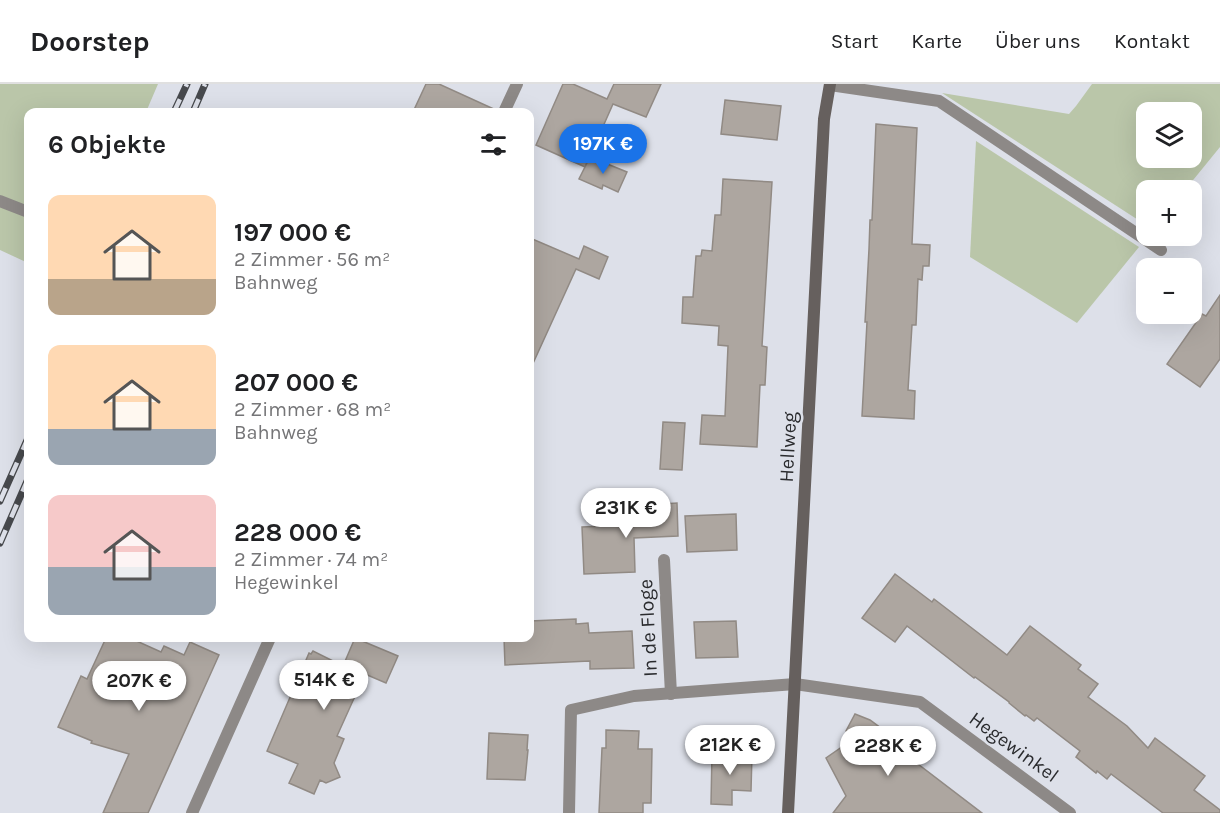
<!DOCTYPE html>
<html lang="de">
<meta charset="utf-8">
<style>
:root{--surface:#fff;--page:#f2f2f2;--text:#202124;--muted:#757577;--line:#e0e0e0;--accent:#1a73e8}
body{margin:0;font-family:Karla,sans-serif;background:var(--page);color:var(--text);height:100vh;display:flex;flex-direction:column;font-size:22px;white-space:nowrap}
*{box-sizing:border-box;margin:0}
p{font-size:20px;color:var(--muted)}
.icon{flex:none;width:33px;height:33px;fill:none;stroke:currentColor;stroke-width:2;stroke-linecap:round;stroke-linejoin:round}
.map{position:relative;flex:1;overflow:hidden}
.panel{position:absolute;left:24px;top:24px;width:510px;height:534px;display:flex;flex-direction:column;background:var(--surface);border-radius:12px;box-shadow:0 6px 24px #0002}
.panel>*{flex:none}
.tools{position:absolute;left:1136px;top:18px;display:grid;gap:12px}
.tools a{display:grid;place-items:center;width:66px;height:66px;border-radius:12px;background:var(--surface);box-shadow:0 6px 24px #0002;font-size:30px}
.price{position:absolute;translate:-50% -51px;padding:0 14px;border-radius:21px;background:#fff;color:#222;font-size:20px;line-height:39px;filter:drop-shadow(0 2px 3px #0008)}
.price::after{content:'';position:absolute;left:50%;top:36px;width:18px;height:14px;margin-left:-9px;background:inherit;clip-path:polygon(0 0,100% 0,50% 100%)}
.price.active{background:var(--accent);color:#fff}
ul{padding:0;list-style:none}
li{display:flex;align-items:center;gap:18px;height:150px;padding:0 24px}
li span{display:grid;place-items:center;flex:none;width:168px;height:120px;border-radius:12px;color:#555}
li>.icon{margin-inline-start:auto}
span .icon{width:72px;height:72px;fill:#fffc;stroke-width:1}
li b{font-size:26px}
h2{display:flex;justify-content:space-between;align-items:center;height:72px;padding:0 24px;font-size:26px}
header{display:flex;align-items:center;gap:36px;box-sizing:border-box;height:84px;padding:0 30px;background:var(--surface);border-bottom:2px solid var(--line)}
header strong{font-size:28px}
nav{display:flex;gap:33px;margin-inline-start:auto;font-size:21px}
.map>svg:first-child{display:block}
.green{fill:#bac6a9;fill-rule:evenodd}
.building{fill:#ada6a0;stroke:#918a84;stroke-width:1.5}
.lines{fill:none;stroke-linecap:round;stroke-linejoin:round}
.lane{stroke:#8d8987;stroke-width:12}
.street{stroke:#8d8987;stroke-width:12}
.secondary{stroke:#66605e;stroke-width:12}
.rail-casing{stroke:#47494d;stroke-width:7}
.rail{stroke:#dde0e9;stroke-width:4.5;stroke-dasharray:14;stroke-linecap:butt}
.labels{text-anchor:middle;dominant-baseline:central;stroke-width:5;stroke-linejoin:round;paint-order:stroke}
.street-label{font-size:20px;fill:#2a2b2e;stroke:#dde0e9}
</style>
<header>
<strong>Doorstep</strong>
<nav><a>Start</a><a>Karte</a><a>Über uns</a><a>Kontakt</a></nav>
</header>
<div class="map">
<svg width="1220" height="729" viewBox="0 0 1220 729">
<rect width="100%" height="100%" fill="#dde0e9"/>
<g class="green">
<path d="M0,0H158L146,28H28V179L0,166Z"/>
<path d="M1092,0H1220V63L1185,106H1146V141L942,9L1069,30L1076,22ZM1146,28H1191V74H1146Z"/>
<path d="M976,57L1139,163L1077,239L970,173Z"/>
</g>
<g class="building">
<path d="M426,0H439L496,26V28H413Z"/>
<path d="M563,0H573L607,15L614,0H661L646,33L613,20L585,83L536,61Z"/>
<path d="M725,16L781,22L777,56L721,50Z"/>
<path d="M876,40L917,44L912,160L930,161L929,182H923L922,196L918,195L916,241H912L908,306L915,307L914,335L862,332L867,238H865L869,165L870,136H872Z"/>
<path d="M590,73L627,88L618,108L603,101L602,105L579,95Z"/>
<path d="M723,95L772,98L762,262L767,263L765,301H760L757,363L700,360L702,331L725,332L728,262L718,261L719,242L682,239L683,213H693L696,172H701L702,166L712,167L715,131H721Z"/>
<path d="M530,154L579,175L584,162L608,173L599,195L576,185L530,286Z"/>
<path d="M1220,211V275L1200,303L1167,280L1202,230L1206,232Z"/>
<path d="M663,338L685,339L682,386L660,385Z"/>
<path d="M677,419L678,452L634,454L635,488L584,490L582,443L632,441V429H647V421Z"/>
<path d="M736,430L737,466L687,468L685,432Z"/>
<path d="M895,490L932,518L934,515L1007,571L1030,542L1081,581L1078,585L1098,600L1088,613L1127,642L1148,664L1155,654L1205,692L1194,706L1220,726V729H1163L1111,690L1107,695L1097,687L1096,689L1076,673L1080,667L1037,634L1034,637L1026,631L1025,632L1009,619V618L975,593L974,594L907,542L895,558L862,534Z"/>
<path d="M576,535V540L588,539L589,549L632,547L634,584L590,585V577L505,581L504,554H530V537Z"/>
<path d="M736,537L738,573L696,574L694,538Z"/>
<path d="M106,554H130L161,568L164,562L184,571L190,558L219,571L148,729H103L129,670L91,659L92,657L58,643L81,592L87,595Z"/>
<path d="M355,554L398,572L386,599L365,590L337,652L344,655L334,679L340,693L326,699L320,696L314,710L289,699L298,680L267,667L309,569L311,570L313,567L343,582Z"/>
<path d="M855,630L870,636L897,656L893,661L982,729H833L846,712L826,674L856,653L846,647Z"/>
<path d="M606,646L639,647L638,665H652L651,719H643V729H599L602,664H606Z"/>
<path d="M489,649L528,651L527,666H528L525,696L487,695Z"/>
<path d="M712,669L752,670L751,707L732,706V721L711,720Z"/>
</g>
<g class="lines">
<g class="lane">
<path d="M830,1L939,17L1161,166"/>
<path d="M0,117L28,128"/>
<path d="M664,476L671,610"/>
</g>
<g class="street">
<path d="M504,28L517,0"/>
<path d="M192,729L270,554"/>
<path d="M569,729L571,626L634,612L795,600L920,618L1070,729"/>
</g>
<path class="secondary" d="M788,729L824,35L830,0"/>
<g class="rail-casing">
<g id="rail">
<path d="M174,28L187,0"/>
<path d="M193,28L205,0"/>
<path d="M0,417L28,354"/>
<path d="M0,459L28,395"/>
</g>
</g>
<use href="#rail" class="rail"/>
</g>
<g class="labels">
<g class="street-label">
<text transform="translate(788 363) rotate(-87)">Hellweg</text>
<text transform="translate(648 544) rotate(-93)">In de Floge</text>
<text transform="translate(1014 663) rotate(36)">Hegewinkel</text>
</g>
</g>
</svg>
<div class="tools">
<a><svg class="icon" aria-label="layers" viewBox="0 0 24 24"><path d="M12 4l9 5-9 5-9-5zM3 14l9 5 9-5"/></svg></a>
<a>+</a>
<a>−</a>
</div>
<b class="price active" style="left:603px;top:91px">197K €</b>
<b class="price" style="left:626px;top:455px">231K €</b>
<b class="price" style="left:324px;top:627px">514K €</b>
<b class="price" style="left:139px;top:628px">207K €</b>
<b class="price" style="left:730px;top:692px">212K €</b>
<b class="price" style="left:888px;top:693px">228K €</b>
<section class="panel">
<h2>6 Objekte<svg class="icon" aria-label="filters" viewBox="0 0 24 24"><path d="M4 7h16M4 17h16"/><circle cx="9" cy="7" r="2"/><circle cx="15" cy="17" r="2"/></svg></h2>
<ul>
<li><span style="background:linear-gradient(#ffd9b3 70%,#b9a48a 0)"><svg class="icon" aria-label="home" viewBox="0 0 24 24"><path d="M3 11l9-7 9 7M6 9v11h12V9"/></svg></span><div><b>197 000 €</b><p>2 Zimmer · 56 m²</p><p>Bahnweg</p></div></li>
<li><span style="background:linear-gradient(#ffd9b3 70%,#9aa5b1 0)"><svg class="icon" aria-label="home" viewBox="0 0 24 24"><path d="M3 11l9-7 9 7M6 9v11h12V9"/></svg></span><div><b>207 000 €</b><p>2 Zimmer · 68 m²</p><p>Bahnweg</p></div></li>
<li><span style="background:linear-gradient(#f6c9c9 60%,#9aa5b1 0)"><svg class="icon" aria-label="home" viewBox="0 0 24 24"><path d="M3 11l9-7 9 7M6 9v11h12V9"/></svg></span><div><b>228 000 €</b><p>2 Zimmer · 74 m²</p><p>Hegewinkel</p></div></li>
</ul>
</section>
</div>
